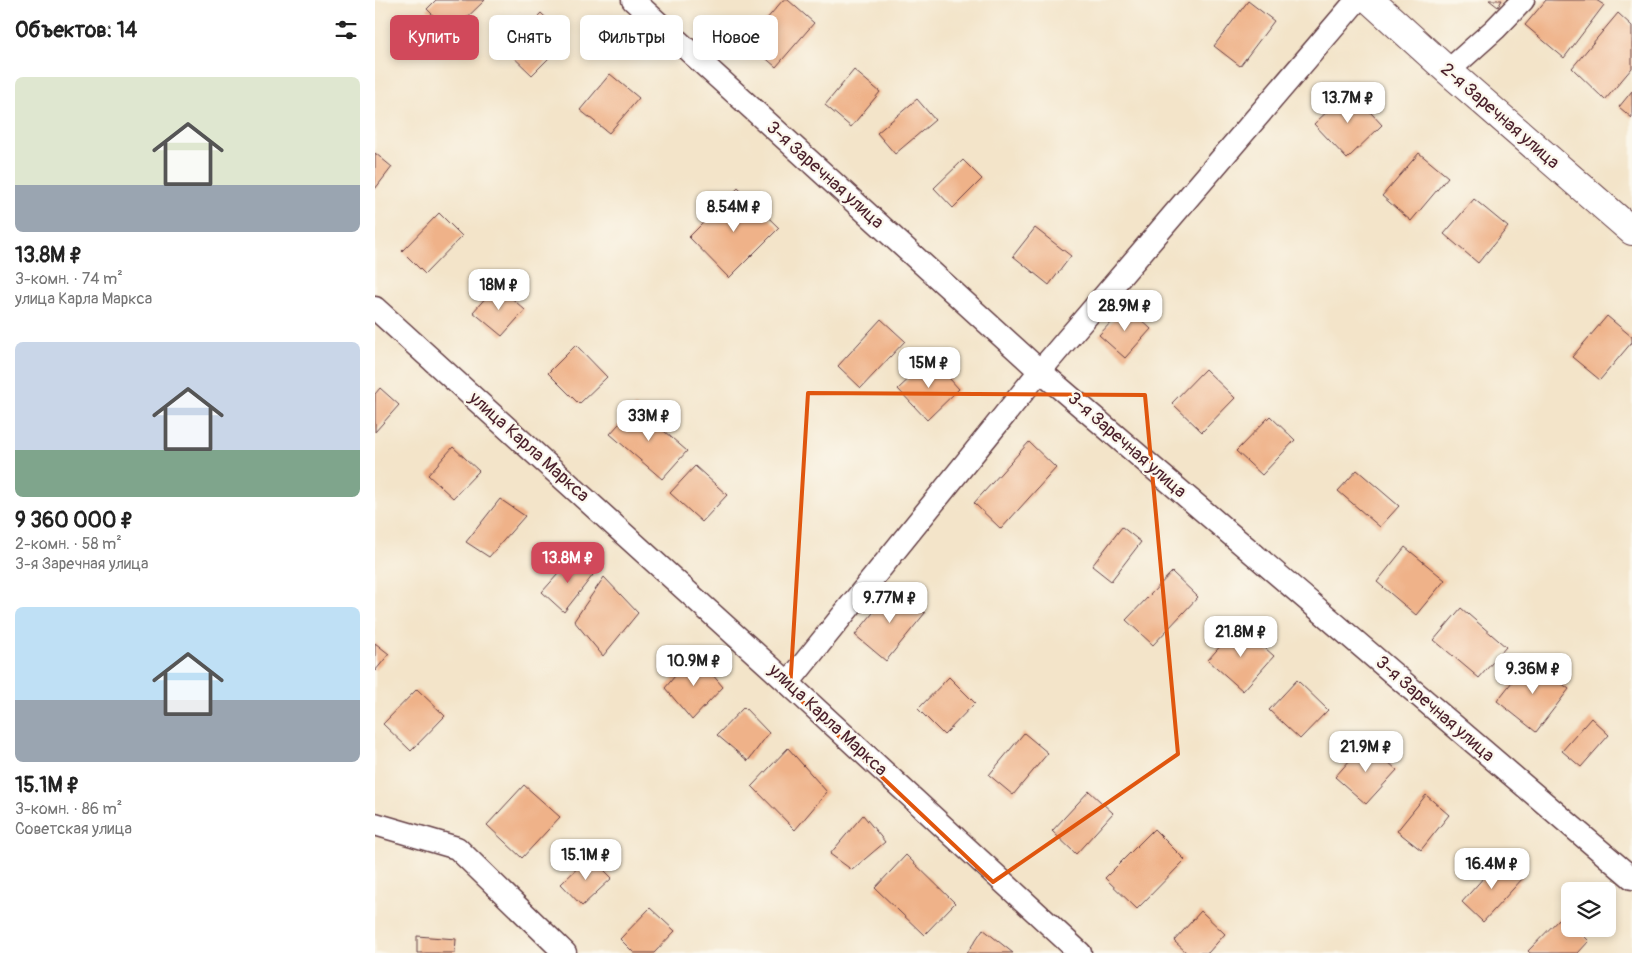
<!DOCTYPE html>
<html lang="ru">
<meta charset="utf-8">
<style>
:root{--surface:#fff;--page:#f2f2f2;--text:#222;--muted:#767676;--accent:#d1495b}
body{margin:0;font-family:Pangolin,sans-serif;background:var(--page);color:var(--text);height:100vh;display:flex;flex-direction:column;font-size:19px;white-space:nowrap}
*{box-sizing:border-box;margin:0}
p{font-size:16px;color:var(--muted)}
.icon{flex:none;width:28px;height:28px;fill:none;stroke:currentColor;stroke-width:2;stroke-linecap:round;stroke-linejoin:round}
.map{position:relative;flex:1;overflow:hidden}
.panel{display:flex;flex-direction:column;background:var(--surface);width:375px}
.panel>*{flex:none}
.top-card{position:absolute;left:15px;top:15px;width:475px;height:45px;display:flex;gap:10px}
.controls{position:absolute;left:1186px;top:882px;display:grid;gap:10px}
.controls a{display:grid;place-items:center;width:55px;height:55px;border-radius:8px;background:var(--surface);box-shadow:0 2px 8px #0003;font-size:25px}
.price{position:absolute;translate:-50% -42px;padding:0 11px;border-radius:10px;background:#fff;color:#222;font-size:16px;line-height:32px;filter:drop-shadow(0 1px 2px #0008)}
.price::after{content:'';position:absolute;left:50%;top:30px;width:15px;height:11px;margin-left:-8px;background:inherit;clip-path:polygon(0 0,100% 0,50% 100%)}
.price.current{background:var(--accent);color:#fff}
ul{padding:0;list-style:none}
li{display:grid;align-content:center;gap:10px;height:265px;padding:0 15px}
li span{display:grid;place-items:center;height:155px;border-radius:8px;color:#555}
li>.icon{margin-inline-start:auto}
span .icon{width:90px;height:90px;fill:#fffc;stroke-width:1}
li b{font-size:21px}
h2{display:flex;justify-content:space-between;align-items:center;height:60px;padding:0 15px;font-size:21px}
.tag{padding:0 18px;border-radius:8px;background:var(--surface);box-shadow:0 2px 8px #0003;font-size:18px;line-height:45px}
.tag.current{background:var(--accent);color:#fff}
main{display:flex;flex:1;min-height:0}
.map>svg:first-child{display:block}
.building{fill:#efb289}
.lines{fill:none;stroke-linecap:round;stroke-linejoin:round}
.street-casing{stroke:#633d43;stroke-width:25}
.secondary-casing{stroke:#633d43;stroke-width:30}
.street{stroke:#fff;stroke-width:22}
.secondary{stroke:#fff;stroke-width:28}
.marked{fill:none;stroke:#e0560e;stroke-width:4;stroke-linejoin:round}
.labels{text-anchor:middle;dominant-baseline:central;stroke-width:4.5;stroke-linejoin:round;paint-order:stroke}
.street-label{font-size:18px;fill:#4a1f2b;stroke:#fbf7ec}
</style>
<main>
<section class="panel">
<h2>Объектов: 14<svg class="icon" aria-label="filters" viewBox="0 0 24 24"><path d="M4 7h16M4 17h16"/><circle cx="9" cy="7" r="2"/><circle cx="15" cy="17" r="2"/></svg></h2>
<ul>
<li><span style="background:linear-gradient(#dfe7d0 70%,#9aa5b1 0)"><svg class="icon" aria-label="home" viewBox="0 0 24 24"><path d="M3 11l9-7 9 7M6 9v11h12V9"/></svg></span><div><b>13.8M ₽</b><p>3-комн. · 74 m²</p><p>улица Карла Маркса</p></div></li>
<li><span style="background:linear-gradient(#c9d6e8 70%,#7fa58c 0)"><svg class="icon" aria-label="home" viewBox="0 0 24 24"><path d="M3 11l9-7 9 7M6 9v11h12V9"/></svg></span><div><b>9 360 000 ₽</b><p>2-комн. · 58 m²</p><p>3-я Заречная улица</p></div></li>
<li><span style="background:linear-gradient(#bfe0f5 60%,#9aa5b1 0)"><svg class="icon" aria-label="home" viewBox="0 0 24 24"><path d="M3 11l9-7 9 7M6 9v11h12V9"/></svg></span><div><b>15.1M ₽</b><p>3-комн. · 86 m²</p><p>Советская улица</p></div></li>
</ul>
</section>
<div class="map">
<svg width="1257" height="953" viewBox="0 0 1257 953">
<rect width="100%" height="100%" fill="#fbf7ec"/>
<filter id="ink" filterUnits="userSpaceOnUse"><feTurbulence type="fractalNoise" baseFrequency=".02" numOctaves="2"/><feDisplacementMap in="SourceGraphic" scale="10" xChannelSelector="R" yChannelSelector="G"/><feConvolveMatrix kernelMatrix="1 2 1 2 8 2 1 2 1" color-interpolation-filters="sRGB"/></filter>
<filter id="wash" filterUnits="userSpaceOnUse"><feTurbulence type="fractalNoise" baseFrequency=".0096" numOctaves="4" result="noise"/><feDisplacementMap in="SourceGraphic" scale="20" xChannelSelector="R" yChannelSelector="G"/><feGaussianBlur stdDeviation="1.12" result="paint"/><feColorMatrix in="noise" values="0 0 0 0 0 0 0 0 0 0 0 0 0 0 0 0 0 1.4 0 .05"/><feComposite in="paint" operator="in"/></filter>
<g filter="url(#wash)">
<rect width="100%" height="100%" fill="#f3e4c9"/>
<g id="blocks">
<g class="building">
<path d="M61,0H110L76,33L52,9Z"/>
<path d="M408,0H413L439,23L401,67L372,42Z"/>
<path d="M1114,0H1127L1123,7Z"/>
<path d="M1171,0H1221L1229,5L1189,58L1150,25Z"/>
<path d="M873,1L899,21L865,66L839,46Z"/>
<path d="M166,13L193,39L157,75L130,49Z"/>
<path d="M1243,13L1257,26V68L1230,100L1197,68Z"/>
<path d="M479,70L505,92L476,127L450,105Z"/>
<path d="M235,74L264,98L234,133L205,110Z"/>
<path d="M975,90L1007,125L972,159L939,124Z"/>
<path d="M1257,91V118L1244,107Z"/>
<path d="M542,99L560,120L520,154L502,133Z"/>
<path d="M0,153L17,167L0,189Z"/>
<path d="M1044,153L1073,177L1036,221L1007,196Z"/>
<path d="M588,160L607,179L578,208L559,188Z"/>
<path d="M363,188L404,228L354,278L314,237Z"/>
<path d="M1099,199L1133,227L1103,263L1069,234Z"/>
<path d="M64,213L87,236L50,274L27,251Z"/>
<path d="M660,228L696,256L674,285L638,256Z"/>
<path d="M122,285L150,310L127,336L98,312Z"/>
<path d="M751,306L776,329L750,358L724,335Z"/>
<path d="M1232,316L1257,337V342L1225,380L1197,357Z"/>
<path d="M506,319L530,341L486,388L463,366Z"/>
<path d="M201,345L232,377L204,404L173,373Z"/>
<path d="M556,358L584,389L552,420L523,389Z"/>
<path d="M830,369L860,398L827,432L797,403Z"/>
<path d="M5,388L24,405L0,432V394Z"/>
<path d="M260,406L312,451L287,479L235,434Z"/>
<path d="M895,416L920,440L887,475L861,451Z"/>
<path d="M654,442L681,468L626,529L599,503Z"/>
<path d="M78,447L104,471L78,498L53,475Z"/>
<path d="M320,466L352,495L327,522L295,493Z"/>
<path d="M982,470L1024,506L1005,527L963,491Z"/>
<path d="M125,499L150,516L114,557L91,542Z"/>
<path d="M747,527L766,542L736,581L717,566Z"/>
<path d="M1030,547L1070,580L1041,615L1002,582Z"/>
<path d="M199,556L218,575L189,612L167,592Z"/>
<path d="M797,572L823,597L778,645L751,620Z"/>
<path d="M229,577L263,613L228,656L199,621Z"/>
<path d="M519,587L550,613L511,661L480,635Z"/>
<path d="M1086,608L1131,647L1104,678L1059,640Z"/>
<path d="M864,625L899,656L868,691L833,660Z"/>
<path d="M0,643L14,654L0,671Z"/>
<path d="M319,653L348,687L317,720L290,688Z"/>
<path d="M1155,659L1194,689L1161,732L1122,701Z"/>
<path d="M574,677L600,703L569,735L543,709Z"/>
<path d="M922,680L953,710L925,739L894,710Z"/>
<path d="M42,689L70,716L36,751L8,724Z"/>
<path d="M369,707L394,733L373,761L342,735Z"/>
<path d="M1216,718L1234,735L1206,767L1187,751Z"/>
<path d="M649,733L673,753L638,795L614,775Z"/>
<path d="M991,742L1022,770L991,804L960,777Z"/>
<path d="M413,748L452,792L420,830L377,786Z"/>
<path d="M149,785L185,817L147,858L112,825Z"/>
<path d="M714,791L738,813L701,854L677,831Z"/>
<path d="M1051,795L1074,815L1046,850L1022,831Z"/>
<path d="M488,815L510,842L477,870L455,854Z"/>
<path d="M779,829L810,860L762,909L730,878Z"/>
<path d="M531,855L580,903L549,935L500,888Z"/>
<path d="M215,856L237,878L207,906L186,884Z"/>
<path d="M1126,858L1148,878L1108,922L1087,902Z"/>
<path d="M275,908L300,931L279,953H259L245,939Z"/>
<path d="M826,911L850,934L833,953H812L799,941Z"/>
<path d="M1188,915L1195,922V929H1202L1214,941L1203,953H1155L1153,951Z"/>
<path d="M608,929L638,953H592Z"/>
<path d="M42,936L81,939L80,953H42Z"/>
</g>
</g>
</g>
<g filter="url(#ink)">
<use href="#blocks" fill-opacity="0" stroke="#633d43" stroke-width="1"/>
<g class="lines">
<g class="street-casing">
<g id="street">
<path d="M258,0L665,371L1257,878"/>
<path d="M1073,71L1120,29L1148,0"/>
<path d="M0,308L413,683L705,953"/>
<path d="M413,683L665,371L982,0"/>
<path d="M0,824L82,848L190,953"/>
</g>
</g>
<g class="secondary-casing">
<path id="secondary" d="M995,0L1073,71L1257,231"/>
</g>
<use href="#street" class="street"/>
<use href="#secondary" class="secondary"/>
</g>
</g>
<path class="marked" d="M433,393L770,395L803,754L618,882L415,690Z"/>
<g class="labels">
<g class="street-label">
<text transform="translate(1125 116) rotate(41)">2-я Заречная улица</text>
<text transform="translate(450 175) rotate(42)">3-я Заречная улица</text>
<text transform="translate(752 445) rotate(41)">3-я Заречная улица</text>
<text transform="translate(154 447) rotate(42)">улица Карла Маркса</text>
<text transform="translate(1060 709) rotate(41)">3-я Заречная улица</text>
<text transform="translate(453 720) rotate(43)">улица Карла Маркса</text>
</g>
</g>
</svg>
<div class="controls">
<a><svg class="icon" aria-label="layers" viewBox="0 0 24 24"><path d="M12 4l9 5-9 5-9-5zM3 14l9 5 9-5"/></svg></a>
</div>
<b class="price" style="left:973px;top:124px">13.7M ₽</b>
<b class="price" style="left:359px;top:233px">8.54M ₽</b>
<b class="price" style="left:124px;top:311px">18M ₽</b>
<b class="price" style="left:750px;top:332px">28.9M ₽</b>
<b class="price" style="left:554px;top:389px">15M ₽</b>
<b class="price" style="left:274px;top:442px">33M ₽</b>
<b class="price current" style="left:193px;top:584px">13.8M ₽</b>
<b class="price" style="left:515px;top:624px">9.77M ₽</b>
<b class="price" style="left:866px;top:658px">21.8M ₽</b>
<b class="price" style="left:319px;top:687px">10.9M ₽</b>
<b class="price" style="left:1158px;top:695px">9.36M ₽</b>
<b class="price" style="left:991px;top:773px">21.9M ₽</b>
<b class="price" style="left:211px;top:881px">15.1M ₽</b>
<b class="price" style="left:1117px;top:890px">16.4M ₽</b>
<div class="top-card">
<a class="tag current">Купить</a>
<a class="tag">Снять</a>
<a class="tag">Фильтры</a>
<a class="tag">Новое</a>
</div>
</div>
</main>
